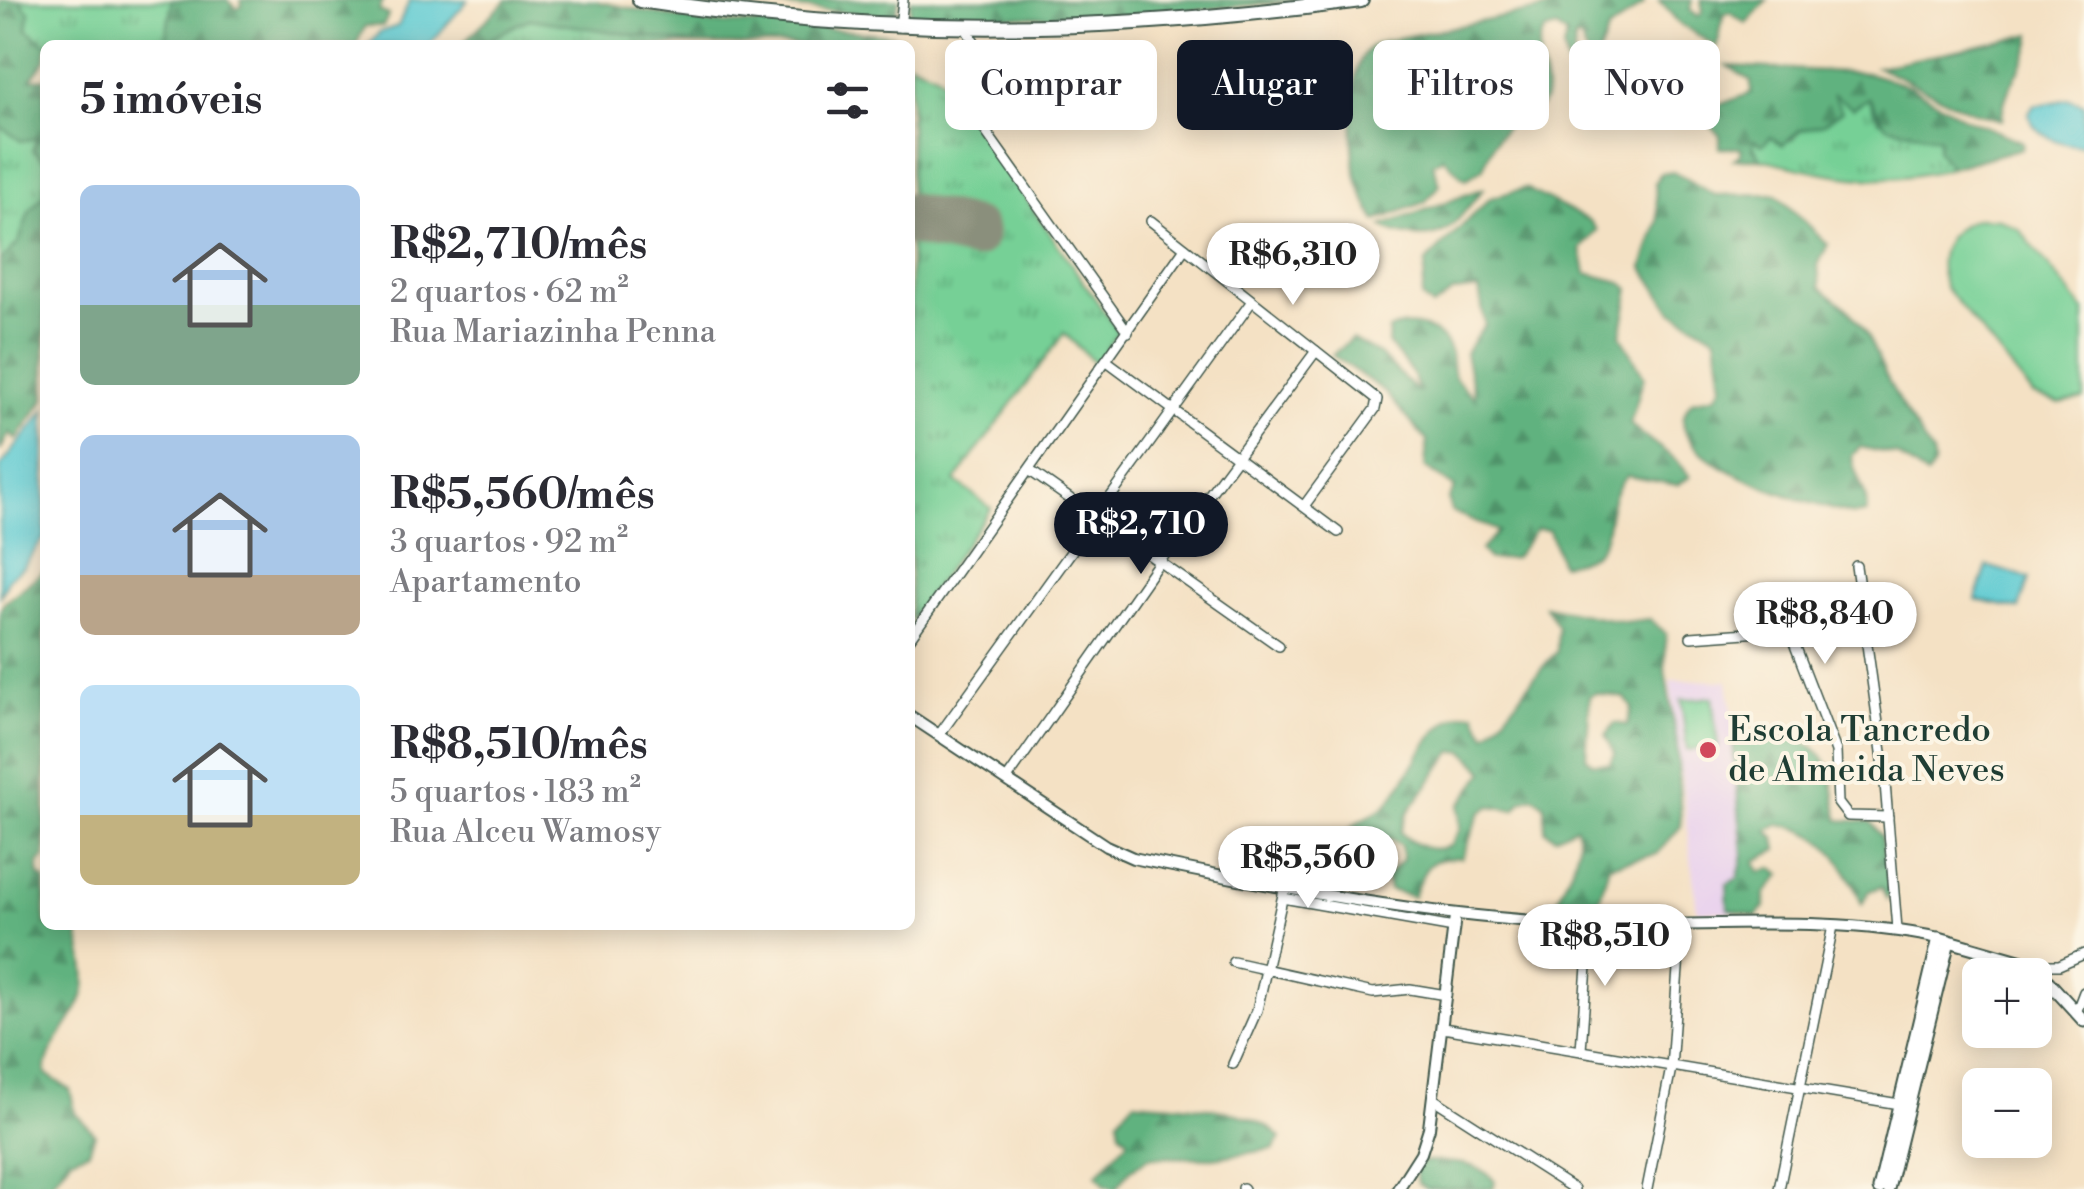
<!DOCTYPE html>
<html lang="pt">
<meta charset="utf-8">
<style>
:root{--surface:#fff;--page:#f7f7f7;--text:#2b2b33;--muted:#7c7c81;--accent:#111827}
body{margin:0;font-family:"Libre Bodoni",serif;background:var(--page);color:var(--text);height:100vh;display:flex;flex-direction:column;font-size:38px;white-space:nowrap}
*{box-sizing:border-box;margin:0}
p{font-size:32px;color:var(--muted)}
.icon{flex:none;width:55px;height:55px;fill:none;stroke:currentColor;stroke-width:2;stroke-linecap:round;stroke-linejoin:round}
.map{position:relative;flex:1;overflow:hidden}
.side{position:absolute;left:40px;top:40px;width:875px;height:890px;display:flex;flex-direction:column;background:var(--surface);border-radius:15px;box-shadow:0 5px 25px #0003}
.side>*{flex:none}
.banner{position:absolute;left:945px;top:40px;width:950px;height:90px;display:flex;gap:20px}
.buttons{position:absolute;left:1962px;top:958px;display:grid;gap:20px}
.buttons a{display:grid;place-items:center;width:90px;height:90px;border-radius:15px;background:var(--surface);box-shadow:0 5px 25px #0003;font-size:50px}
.price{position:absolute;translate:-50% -85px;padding:0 22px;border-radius:35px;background:#fff;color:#222;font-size:32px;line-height:65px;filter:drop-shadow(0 2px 5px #0008)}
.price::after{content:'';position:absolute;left:50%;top:60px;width:30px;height:22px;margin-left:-15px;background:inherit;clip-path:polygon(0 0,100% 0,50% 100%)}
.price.active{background:var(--accent);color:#fff}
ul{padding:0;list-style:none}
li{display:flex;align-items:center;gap:30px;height:250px;padding:0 40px}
li span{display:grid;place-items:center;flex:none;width:280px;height:200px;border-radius:15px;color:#555}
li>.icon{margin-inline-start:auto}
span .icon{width:120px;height:120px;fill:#fffc;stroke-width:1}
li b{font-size:42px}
h2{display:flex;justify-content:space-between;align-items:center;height:120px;padding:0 40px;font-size:42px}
.pill{padding:0 35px;border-radius:15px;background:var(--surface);box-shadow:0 5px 25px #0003;font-size:35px;line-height:90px}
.pill.active{background:var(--accent);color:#fff}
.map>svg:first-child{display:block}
.built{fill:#e9d2ed}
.grass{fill:url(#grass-tufts);stroke:#4a8665;stroke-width:2.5}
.forest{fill:url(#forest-firs);stroke:#40785a;stroke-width:2.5;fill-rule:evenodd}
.pitch{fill:#76d096;stroke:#4a8665;stroke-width:2.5}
.water{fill:#5dcad2;stroke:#3e8483;stroke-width:2.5}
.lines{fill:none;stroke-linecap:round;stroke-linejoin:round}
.runway{stroke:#8a8f7c;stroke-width:52}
.minor-casing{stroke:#3f564a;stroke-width:12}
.tertiary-casing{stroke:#3f564a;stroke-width:14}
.secondary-casing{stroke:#3f564a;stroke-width:15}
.trunk-casing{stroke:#3f564a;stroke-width:18}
.minor{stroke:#fff;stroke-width:9}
.tertiary{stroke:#fff;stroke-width:10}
.secondary{stroke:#fff;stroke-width:11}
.trunk{stroke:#fff;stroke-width:14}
.poi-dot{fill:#d1495b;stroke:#fcf5e5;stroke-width:4}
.labels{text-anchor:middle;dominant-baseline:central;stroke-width:8;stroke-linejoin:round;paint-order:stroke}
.poi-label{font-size:35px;fill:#1f3d34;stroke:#fcf5e5;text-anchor:start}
</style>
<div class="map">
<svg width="2084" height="1189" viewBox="0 0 2084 1189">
<defs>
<pattern id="grass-tufts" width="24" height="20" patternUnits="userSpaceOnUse" patternTransform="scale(2.5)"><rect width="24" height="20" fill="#76d096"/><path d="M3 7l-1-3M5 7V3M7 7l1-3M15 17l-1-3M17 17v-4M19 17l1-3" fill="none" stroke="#60aa7b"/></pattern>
<pattern id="forest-firs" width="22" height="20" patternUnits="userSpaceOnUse" patternTransform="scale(2.5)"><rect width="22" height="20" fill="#60b27f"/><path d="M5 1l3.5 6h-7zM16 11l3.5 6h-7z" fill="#4f9269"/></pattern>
</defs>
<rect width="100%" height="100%" fill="#fcf5e5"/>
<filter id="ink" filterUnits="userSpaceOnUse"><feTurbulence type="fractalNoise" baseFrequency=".01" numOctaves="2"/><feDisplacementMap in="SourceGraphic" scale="20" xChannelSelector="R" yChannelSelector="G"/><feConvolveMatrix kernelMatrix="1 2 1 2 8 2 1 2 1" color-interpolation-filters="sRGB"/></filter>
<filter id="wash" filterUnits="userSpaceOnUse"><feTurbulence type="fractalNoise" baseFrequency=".0048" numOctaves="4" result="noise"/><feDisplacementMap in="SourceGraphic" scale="40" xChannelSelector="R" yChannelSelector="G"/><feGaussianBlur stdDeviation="2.25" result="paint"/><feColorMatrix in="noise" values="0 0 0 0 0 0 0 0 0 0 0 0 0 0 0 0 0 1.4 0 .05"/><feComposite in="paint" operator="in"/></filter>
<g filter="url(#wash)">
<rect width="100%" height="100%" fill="#f4e1c4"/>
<path class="built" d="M1670,680L1728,681L1761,914L1697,911Z"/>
<g class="grass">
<path d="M18,0H172L165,45H47L27,29L29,12Z"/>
<path d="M530,19L697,45H485L511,26Z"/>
<path d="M910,62L938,75L959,101L1118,332L1096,364L1064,333L955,481L991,508L910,621Z"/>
<path d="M1833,94L1869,98L1879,120L1940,139L1937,150L1951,168C1875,188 1835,176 1761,159L1751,142L1771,137L1793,140L1800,130L1821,125Z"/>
<path d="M0,126L21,141L38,137L33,150L45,161V193L29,212L19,242L0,262Z"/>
</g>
<g class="forest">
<path d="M0,0H19L29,12L27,29L47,45L45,60L31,79L45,78V161L33,150L37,138L21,141L0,126Z"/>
<path d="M172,0H227L237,9L242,6L241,0H383L379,11L389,15L383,26H365L356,45H165Z"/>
<path d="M507,0L594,1L711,24H782L889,35L901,38L902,45H697L530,19C501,29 493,45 461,45Z"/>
<path d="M712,0H899L895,17Z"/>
<path d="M911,0H1308L1119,17L910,16Z"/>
<path d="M1589,0H1642L1644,4L1608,31L1595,64L1589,62L1581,38L1575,39L1573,67L1567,66L1563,48L1567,36L1557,28L1545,31C1527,56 1556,83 1542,105C1533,120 1519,114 1509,124C1495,138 1490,151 1483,168L1467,179L1462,177L1444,158L1433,164L1440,185L1425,202L1376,221C1369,208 1360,192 1357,178C1351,153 1349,74 1364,54C1372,43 1386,41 1399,38Z"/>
<path d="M1659,0H1692L1690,9L1698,16L1703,12L1701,0H1767L1746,23L1730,12L1724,14L1717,47L1680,24Z"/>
<path d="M2032,34C2031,64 2002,84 2002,120C1957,111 1919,83 1877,67Z"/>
<path d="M1728,66L1868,73L1910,86L1962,117L2023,142L2022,148L1951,168L1937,150L1940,138L1886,126L1869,98L1853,108L1833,94L1842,111L1821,125L1800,130L1783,145L1771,137L1762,145L1754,140L1753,148L1761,159H1734L1741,154V148H1720V136L1698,113L1751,93V81Z"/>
<path d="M1673,171L1715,195L1776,194L1828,244L1818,265L1820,288C1864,316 1867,336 1888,380C1900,406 1917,430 1932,454L1934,466L1927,476L1896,455L1860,447L1852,456C1853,477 1870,492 1866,513L1854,515C1818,506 1643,459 1692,401L1716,396L1722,385L1716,337L1671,310L1643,267L1658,221L1655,183L1661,173Z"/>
<path d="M1484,188C1461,213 1452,241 1414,236C1402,234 1392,233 1382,226Z"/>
<path d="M1525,188L1590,221L1597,230L1581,249L1586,273L1621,282L1630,289L1621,335L1644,377L1630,424C1651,444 1675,454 1690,477L1677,485L1627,476C1592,513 1629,557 1561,564L1549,530L1536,529L1514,558L1489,560L1481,550L1498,531L1451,511L1449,499L1455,488L1425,467L1427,441L1384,391L1332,355L1352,339L1378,354L1420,393L1412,373L1388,343L1389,330C1410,319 1441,328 1450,351C1453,358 1451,368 1454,375C1458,383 1469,393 1475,399L1465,353L1485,325L1479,289L1454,292L1432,307L1422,298L1426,262L1490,198Z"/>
<path d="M45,193V399L16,440L10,432L0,451V262L19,242L29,212Z"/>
<path d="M45,570V858L39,863V876L45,880V925H76C80,942 88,972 85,989C80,1017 43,1048 46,1074L70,1090L75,1113L95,1134L89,1151L71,1158L47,1189H0V613L3,604Z"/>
<path d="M1545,606L1625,622L1650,619L1666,634L1665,671L1677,742L1681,826L1657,854L1609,865L1596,911L1555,906C1564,880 1585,853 1576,826L1555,837L1545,830V805L1534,797L1522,801L1515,810L1490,806L1480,813L1462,858C1428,856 1425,867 1413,897L1389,890L1386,877L1402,860L1401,846L1390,839L1365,843L1355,851L1345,843C1349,817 1371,821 1387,804C1413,776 1431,711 1475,713L1486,735C1514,711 1530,677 1557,652L1558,627ZM1595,693L1625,698L1632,708L1627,725L1615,723L1606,735L1615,754L1610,764L1592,763L1586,757L1590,696ZM1464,751L1485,771L1459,806L1460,829L1451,845C1433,854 1414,846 1400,832L1408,812L1452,752Z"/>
<path d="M1792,738C1834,748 1832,783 1839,820L1871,822L1881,836L1891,894L1887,899L1881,887L1869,891L1862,904C1842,860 1829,832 1778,824L1768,831L1776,838L1778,850L1755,861L1760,872L1772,868L1781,875L1765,894V907L1756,916L1728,909L1727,884L1738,878L1743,854L1733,743Z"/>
<path d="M1134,1101C1178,1106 1249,1104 1281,1138L1274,1149L1213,1158L1150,1157L1130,1170L1116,1189L1105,1185L1097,1174L1129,1139L1120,1131L1118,1119Z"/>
<path d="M1423,1161C1447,1162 1481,1161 1495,1182L1493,1189H1427L1418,1183L1415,1171Z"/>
</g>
<g class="pitch">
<path d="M1978,218L1999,219L2019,229L2084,311V399L2060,404L2033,395L1945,287C1933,256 1946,228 1978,218Z"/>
<path d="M1712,697L1718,747L1687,750L1681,700Z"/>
</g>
<g class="water">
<path d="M410,0H468L429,45H368L380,32L398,26Z"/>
<path d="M2069,99L2084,104V146C2062,145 2036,137 2028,114L2034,106Z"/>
<path d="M45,410V537L23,567L9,578L0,598V467Z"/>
<path d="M1987,566L2029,578L2019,609L1976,600Z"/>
</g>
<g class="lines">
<path class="runway" d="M910,219L972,233"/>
</g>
</g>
<g filter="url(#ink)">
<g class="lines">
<g class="minor-casing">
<g id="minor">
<path d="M900,27L903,0"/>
<path d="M966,29L985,58L981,67L958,82L957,91L1128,332"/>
<path d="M1151,221L1377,399L1375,409L1304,506"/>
<path d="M1107,361L1338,532"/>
<path d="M1029,470L1279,646"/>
<path d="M1856,566L1883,759L1897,929"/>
<path d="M1691,637L1775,631L1791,635L1836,751L1838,803L1848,816L1888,817"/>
<path d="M910,638L1185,248"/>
<path d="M939,735L1252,301"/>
<path d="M1007,779L1157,565L1316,351"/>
<path d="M1283,898L1454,928"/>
<path d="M1233,962L1373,993L1410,989L1446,995"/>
<path d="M2033,965H2059L2084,954"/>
<path d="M2076,1013L2084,992"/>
<path d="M1443,1028L1905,1105"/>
<path d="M1581,1050L1590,924"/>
<path d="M1233,1064L1257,1010L1285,886"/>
<path d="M1435,1100L1574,1189"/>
<path d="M1243,1188L1244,1189"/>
<path d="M1647,1189L1671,1068L1681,926"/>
<path d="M1779,1189L1833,926"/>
</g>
</g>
<g class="tertiary-casing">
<g id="tertiary">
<path d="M910,716L1106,846L1133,858C1284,889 1436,919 1591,924C1706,928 1826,914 1939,938"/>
<path d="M1398,1189L1421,1153L1429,1128L1455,916"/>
</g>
</g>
<g class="secondary-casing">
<g id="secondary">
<path d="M1879,1189L1939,938L2033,965L2084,1021"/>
<path d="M1888,1189L1949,941"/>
</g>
</g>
<g class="trunk-casing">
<path id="trunk" d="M640,0C888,38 1113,33 1361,0"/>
</g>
<use href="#minor" class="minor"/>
<use href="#tertiary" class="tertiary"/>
<use href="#secondary" class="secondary"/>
<use href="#trunk" class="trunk"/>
</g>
</g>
<circle class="poi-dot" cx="1708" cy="750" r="10"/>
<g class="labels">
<g class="poi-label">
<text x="1728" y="730">Escola Tancredo<tspan x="1728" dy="40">de Almeida Neves</tspan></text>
</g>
</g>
</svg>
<div class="buttons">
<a>+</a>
<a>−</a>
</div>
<b class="price" style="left:1293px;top:308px">R$6,310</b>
<b class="price active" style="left:1141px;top:577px">R$2,710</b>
<b class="price" style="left:1825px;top:667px">R$8,840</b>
<b class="price" style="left:1308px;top:911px">R$5,560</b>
<b class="price" style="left:1605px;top:989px">R$8,510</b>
<div class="banner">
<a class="pill">Comprar</a>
<a class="pill active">Alugar</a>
<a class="pill">Filtros</a>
<a class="pill">Novo</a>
</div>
<section class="side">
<h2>5 imóveis<svg class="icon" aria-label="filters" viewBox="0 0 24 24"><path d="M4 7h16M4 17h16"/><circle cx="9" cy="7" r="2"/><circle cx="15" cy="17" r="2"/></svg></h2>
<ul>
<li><span style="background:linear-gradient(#a9c7e8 60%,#7fa58c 0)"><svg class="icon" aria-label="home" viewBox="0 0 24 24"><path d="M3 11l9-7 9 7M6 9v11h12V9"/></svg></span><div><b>R$2,710/mês</b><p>2 quartos · 62 m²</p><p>Rua Mariazinha Penna</p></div></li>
<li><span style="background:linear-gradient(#a9c7e8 70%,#b9a48a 0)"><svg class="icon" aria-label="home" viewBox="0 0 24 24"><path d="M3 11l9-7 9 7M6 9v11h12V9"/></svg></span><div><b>R$5,560/mês</b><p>3 quartos · 92 m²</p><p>Apartamento</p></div></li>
<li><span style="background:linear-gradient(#bfe0f5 65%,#c2b280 0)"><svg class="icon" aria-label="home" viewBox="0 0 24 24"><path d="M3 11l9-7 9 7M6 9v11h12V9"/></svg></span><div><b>R$8,510/mês</b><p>5 quartos · 183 m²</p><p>Rua Alceu Wamosy</p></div></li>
</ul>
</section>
</div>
